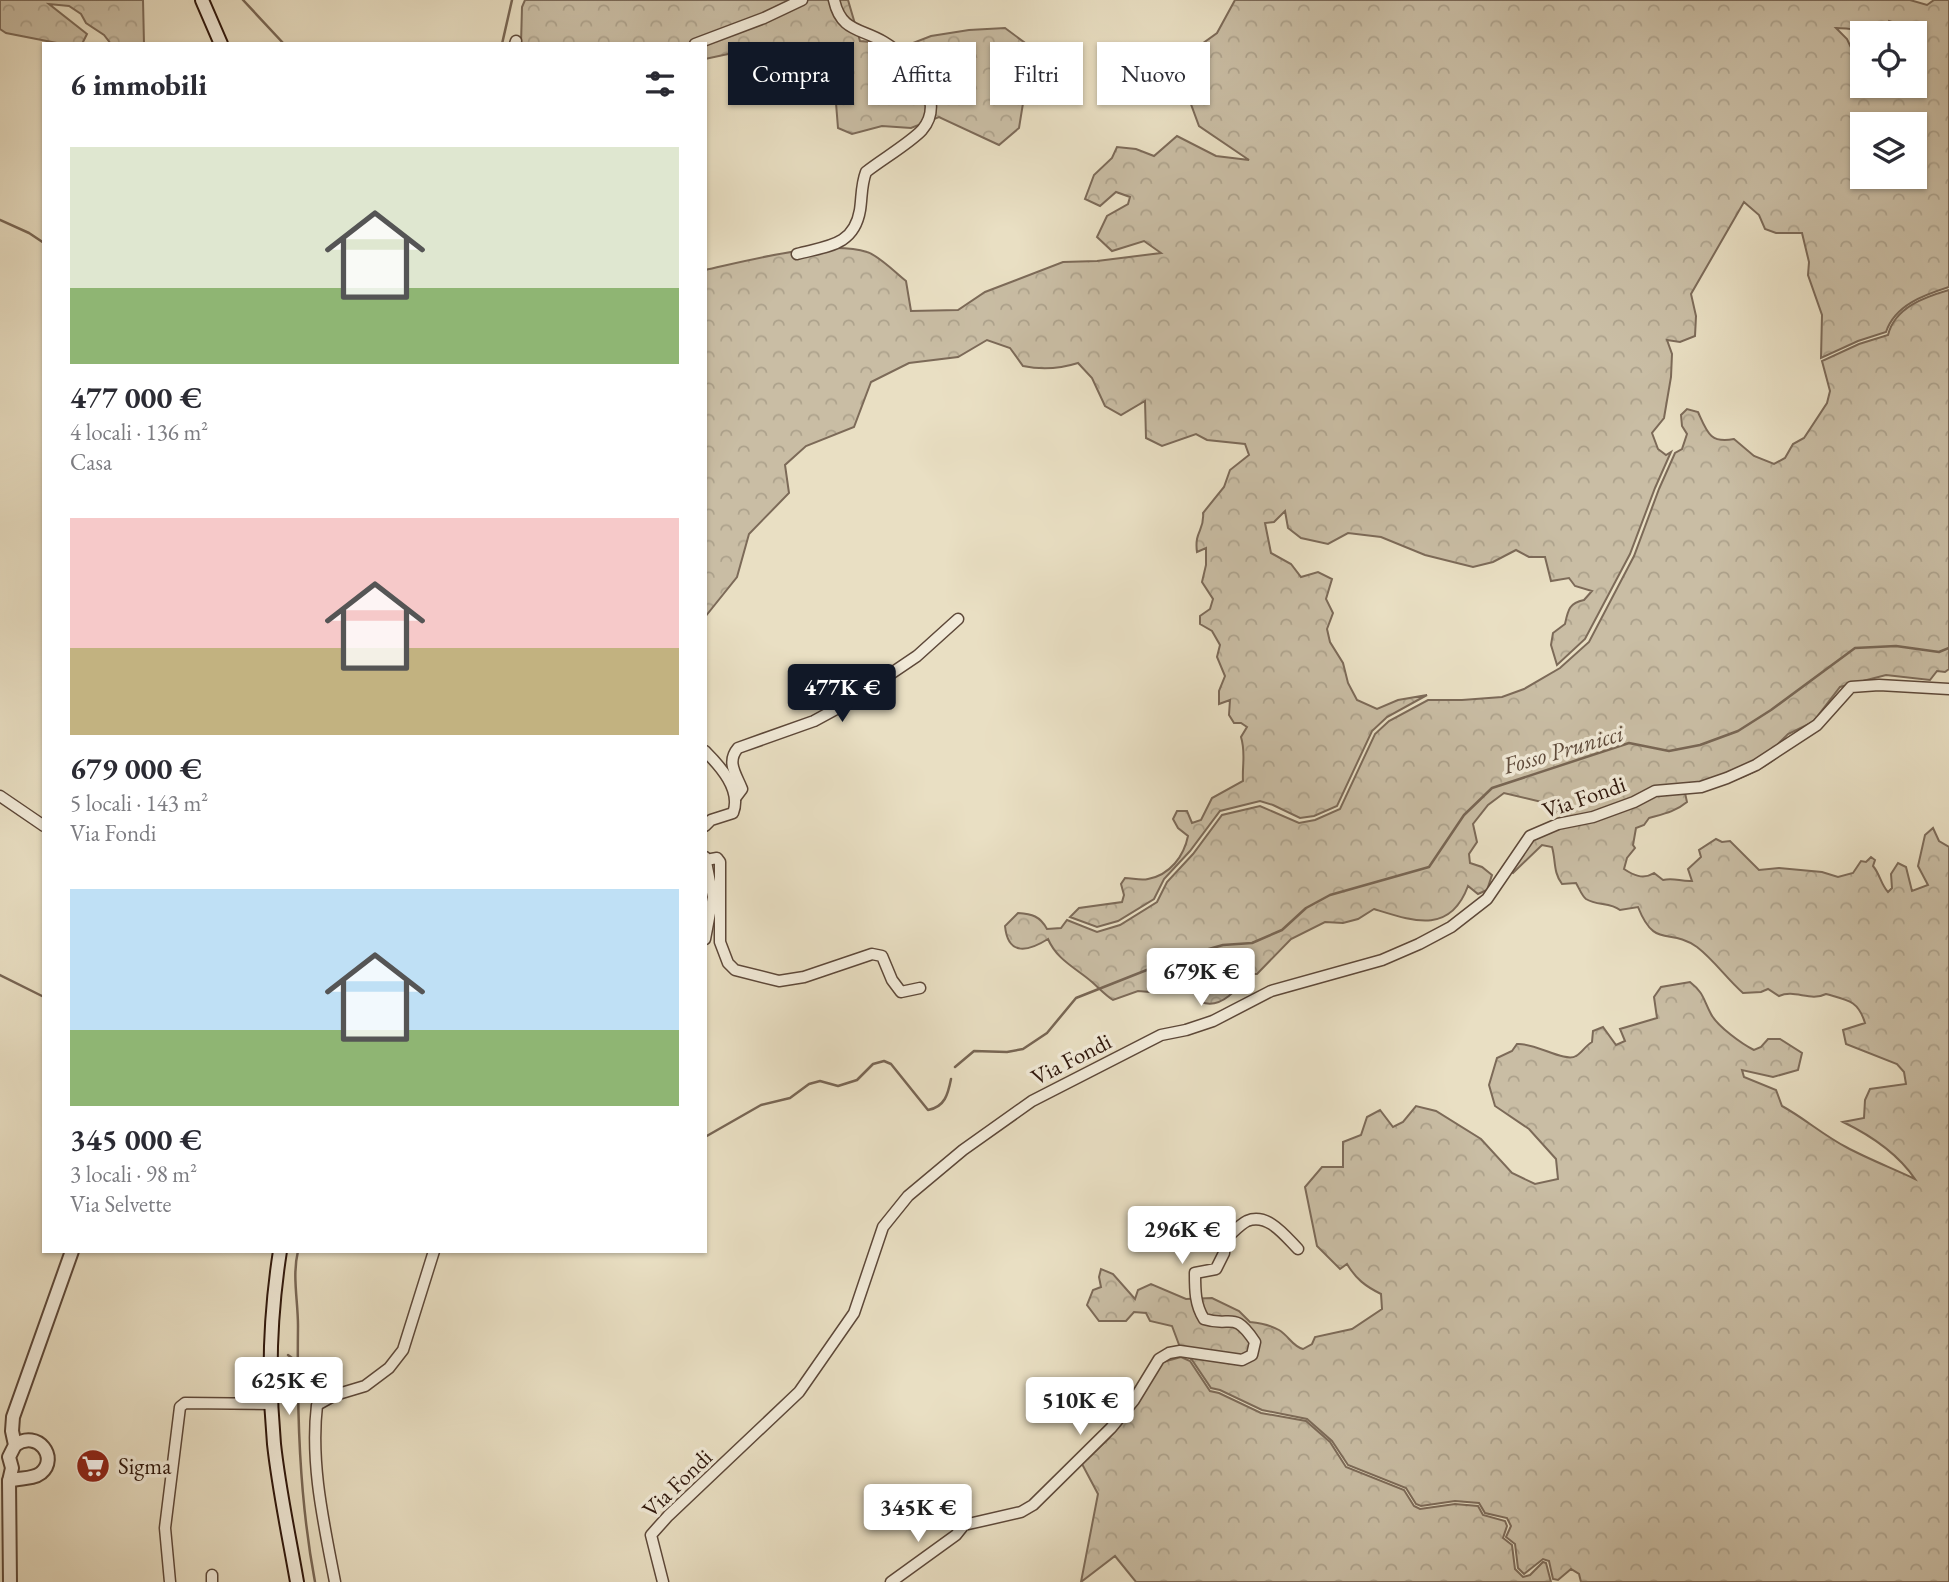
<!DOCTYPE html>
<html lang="it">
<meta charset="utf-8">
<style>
:root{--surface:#fff;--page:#f2f2f3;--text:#2b2b33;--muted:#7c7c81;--accent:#111827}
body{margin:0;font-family:"EB Garamond",serif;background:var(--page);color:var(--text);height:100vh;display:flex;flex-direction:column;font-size:26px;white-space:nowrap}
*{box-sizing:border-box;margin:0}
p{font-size:23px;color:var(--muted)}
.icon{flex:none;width:38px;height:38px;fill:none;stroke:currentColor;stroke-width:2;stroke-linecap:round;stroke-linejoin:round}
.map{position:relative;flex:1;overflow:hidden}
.details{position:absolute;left:42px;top:42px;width:665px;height:1211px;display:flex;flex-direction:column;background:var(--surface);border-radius:0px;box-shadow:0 2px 5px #0004}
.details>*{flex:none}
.top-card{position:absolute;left:728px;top:42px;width:665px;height:63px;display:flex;gap:14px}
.fabs{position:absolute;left:1850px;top:21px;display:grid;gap:14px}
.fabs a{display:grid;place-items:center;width:77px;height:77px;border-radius:0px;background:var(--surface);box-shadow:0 2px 5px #0004;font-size:35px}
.price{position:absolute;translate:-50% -60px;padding:0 16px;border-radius:7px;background:#fff;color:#222;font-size:23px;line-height:46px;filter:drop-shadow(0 2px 4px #0008)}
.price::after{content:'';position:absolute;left:50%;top:42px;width:21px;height:16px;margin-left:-10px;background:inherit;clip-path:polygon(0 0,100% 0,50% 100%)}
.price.current{background:var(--accent);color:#fff}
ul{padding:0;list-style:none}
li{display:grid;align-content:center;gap:14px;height:371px;padding:0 28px}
li span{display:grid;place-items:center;height:217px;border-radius:0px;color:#555}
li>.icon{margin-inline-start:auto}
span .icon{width:126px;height:126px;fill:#fffc;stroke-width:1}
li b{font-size:30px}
h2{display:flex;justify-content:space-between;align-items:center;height:84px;padding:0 28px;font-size:30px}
.pill{padding:0 24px;border-radius:0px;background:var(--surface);box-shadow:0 2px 5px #0004;font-size:24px;line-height:63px}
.pill.current{background:var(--accent);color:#fff}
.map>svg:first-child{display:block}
.forest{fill:url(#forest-crowns);stroke:#7c6a58;stroke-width:2;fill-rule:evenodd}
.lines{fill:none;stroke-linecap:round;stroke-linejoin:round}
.stream{stroke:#786654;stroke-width:2.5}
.minor-casing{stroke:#5d4839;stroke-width:13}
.tertiary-casing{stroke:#5d4839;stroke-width:16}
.secondary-casing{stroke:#2e160b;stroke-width:16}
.minor{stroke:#f1ead8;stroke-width:10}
.tertiary{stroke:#f1ead8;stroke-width:12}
.secondary{stroke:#f1ead8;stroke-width:12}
.labels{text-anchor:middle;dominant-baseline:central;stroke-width:7;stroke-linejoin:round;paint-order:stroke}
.street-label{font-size:23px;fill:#2e160b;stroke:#f1ead8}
.poi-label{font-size:23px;fill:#2e160b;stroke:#f1ead8;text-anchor:start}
.water-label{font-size:24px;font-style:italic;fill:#5f4b3b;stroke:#f1ead8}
</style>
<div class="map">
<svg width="1949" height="1582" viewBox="0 0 1949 1582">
<defs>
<pattern id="forest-crowns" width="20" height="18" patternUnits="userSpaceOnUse" patternTransform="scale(1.75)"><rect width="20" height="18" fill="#c9bda4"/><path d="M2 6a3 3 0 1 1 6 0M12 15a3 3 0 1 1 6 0" fill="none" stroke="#ada28c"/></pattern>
</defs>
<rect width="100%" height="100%" fill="#e9dfc3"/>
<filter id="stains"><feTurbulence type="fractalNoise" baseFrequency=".00286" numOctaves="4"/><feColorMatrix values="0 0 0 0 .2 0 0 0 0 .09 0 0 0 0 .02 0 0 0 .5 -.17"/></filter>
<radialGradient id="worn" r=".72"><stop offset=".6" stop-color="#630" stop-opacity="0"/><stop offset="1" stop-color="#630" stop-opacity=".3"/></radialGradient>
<g class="forest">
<path d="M0,0H143L144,44H111L104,35L86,23L81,14L69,6L49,4L87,34L82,44H62L6,33L0,29Z"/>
<path d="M525,0H848L860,41L908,45L931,36L969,30L1005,28L1032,48L1019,128L999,145L939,117L911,128L882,126L852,134L838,128L836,103L849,62L826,55L796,51L760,56L742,51L705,59V44H521L522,7Z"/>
<path d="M1235,0H1910L1927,5L1934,0H1949V287C1924,295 1895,305 1886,332L1858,341L1821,358L1822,315L1808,275L1809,262L1802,233H1776L1765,229L1759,215L1744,202L1691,294L1696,316L1695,336L1680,342L1667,340L1672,354L1671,377L1664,418L1652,433L1658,449L1666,455L1671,452L1655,488L1630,554L1585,639L1557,665L1551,645L1553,633L1565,624C1568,610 1569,603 1584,600L1592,591L1575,586L1569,578L1551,581L1545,557H1529L1516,550L1493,562L1473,567L1425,555L1381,537L1348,533L1328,544L1301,538L1288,528L1285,511L1274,522L1265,523L1271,553L1291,564L1301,577L1318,572L1332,579L1326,599L1333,613L1327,629L1330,642L1343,663L1348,683L1357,700L1377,709L1398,700L1427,695L1387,717L1372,731L1337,806L1314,816L1300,818L1273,805L1260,801L1220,811L1190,851L1164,879L1154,899L1118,921L1097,927L1070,917L1079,908L1122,902L1124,895L1121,884L1125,878C1132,878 1141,881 1148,879C1170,875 1184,856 1188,836L1178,828L1173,819L1177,811H1187L1192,823L1201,820L1212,798L1243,781C1242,765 1246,753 1241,737L1247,727L1241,723H1234L1229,715L1230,700L1219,704V691L1225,676L1217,657L1220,645L1212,631L1200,624V616L1210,609L1213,599L1202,582L1206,565V548L1197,552C1194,531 1205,530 1203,513L1224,487L1230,470L1249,455L1245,444L1207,440L1196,434L1162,446L1146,438L1145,401L1121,415L1105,406L1092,378L1078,363C1059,369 1042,370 1023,366L1010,348L987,340L958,357L909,363L871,382L854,427L806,446L785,465L789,493L749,534L737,577L705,617V270C746,261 827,239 867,252C878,255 896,273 906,281L911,311L958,310L985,292L1063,262L1097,261L1161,253L1144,241L1112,251L1097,237L1107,216L1128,204L1130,197L1116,192L1100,206L1085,199L1094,175L1112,158L1117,147L1136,149L1154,156L1177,136L1216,156L1249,160L1199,126L1181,77V59L1217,33ZM1889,21L1895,23L1898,33H1914L1915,56L1918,68L1915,72L1914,86H1862V56L1854,54L1847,39L1836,28C1853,28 1868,33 1886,33ZM1862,124H1914V177H1862Z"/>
<path d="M1949,290V669L1945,672L1937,671L1930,680L1886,675L1840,687L1813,722L1788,734L1775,747L1777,757C1758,774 1710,791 1685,793L1687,802C1675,812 1663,814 1649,818L1644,825L1636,828L1633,845L1635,848L1627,858L1624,869C1633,875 1643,880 1654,873L1663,880C1674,877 1681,882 1692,881L1688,869L1701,857L1699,850L1716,839L1722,842L1730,841L1759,870L1779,868L1822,872L1838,877L1853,873L1861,861L1866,862L1871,857L1875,860L1873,866C1880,874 1881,885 1888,892L1892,888L1891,874L1898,863L1906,867L1912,891L1928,885L1918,866L1925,835L1933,828L1939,841L1949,847V1582H1581L1579,1574L1571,1569L1558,1580L1553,1579L1549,1561L1543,1559L1524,1574L1518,1568L1515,1544L1506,1537L1511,1526L1507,1518L1485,1513L1479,1503L1455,1501L1421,1506L1416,1504L1406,1488L1348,1465L1332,1441L1307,1419L1262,1410L1220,1390L1211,1388L1192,1360L1181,1350L1172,1326L1150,1321L1146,1313L1134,1312L1126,1321H1099L1087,1305L1093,1290L1101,1287L1099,1277L1101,1269L1113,1274L1135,1299L1138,1290L1151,1284L1186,1299L1212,1298L1239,1311L1250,1322C1260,1323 1270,1325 1279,1330C1289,1336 1292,1346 1303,1349L1312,1344L1315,1337L1352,1329L1382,1309L1381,1294C1365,1286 1356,1279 1347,1264L1340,1269L1317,1246L1305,1187L1322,1167H1343V1142L1361,1135L1367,1117L1380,1110L1393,1127L1403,1122L1416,1106L1436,1111L1481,1139L1512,1173L1535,1184L1558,1179L1556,1159L1529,1129L1495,1106L1489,1085L1497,1058L1512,1051L1517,1044C1534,1042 1565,1063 1576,1056C1582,1053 1585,1046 1592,1042L1593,1031L1603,1027L1616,1045L1625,1041L1620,1029L1657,1018L1654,997L1661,987L1690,982C1704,993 1703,999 1711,1014C1717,1026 1742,1044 1754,1050L1761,1047L1768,1039H1780L1802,1053L1798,1070L1773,1077L1742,1070L1744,1077L1776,1090L1782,1106C1804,1118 1823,1135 1846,1147C1868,1159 1892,1168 1915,1179C1898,1154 1870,1135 1843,1122L1864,1118L1865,1100L1870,1089L1906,1084L1904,1072L1897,1064L1846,1044L1843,1030L1865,1023C1858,1000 1847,1000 1826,994C1810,1002 1795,989 1779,996L1768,989L1761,992L1743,993C1727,979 1714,960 1697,947C1669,927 1655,950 1638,907L1620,910C1610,902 1597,906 1586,899C1582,896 1579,888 1576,883L1562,884C1553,872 1556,861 1552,847L1542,845L1513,873L1504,867L1534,830L1561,817L1550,804L1504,793L1488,805L1473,824L1477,842L1469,854L1470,863L1482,867L1492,875L1487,890L1478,894L1468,886C1450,935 1413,921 1374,909L1358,919L1343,923L1325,922L1291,939L1257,974H1247C1239,988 1221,1010 1201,1002L1200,988L1204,979L1201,974H1195L1194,983L1150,992L1138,991L1113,1000C1105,995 1099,988 1092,982C1076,968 1057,960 1048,939C1029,951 1008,957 1005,926L1018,913C1032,914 1040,916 1047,929L1061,928L1067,920L1097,932L1120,925L1157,902L1167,882L1193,854L1222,815L1260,806L1299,823L1315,820L1340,809L1375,734L1389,721L1428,700H1462L1502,697L1524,689L1560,668L1589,642L1634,556L1659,489L1675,453L1682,449L1687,434L1682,426L1681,415L1687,409L1698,412C1707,432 1710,444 1734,439L1754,456L1774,464L1785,458L1793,444L1804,438L1827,403L1830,391L1822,361L1859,344L1888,335C1895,307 1925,297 1949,290Z"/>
<path d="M1181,1357L1190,1361L1210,1391L1219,1393L1261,1413L1306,1421L1330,1442L1346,1467L1404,1490L1414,1506L1420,1509L1455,1504L1478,1506L1483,1515L1505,1521L1507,1526L1503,1538L1512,1545L1515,1569L1523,1577L1530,1575L1543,1562L1546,1563L1551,1582H1136L1115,1556L1081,1582L1098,1494L1082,1464L1109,1438L1163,1362Z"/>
</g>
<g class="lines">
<g class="stream">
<path d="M243,0L284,44"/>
<path d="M502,44L512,0"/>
<path d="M0,220L29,233L44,243"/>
<path d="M0,975L44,997"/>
<path d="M955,1067L974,1051L1007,1052L1023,1049L1047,1033L1076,998L1177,958L1223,945L1252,943L1282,930L1306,908L1330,895L1429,867L1464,815L1492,788L1629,743L1669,751L1700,745L1738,731L1771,710L1855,648L1896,646L1939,652L1949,648"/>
<path d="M705,1137L761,1105L790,1098L809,1084L820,1081L838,1086L857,1080L873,1064L884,1061L891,1064L928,1110C945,1107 948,1094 951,1079"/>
<path d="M298,1251C292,1276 298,1300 298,1326C297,1411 299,1497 315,1582"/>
<path d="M288,1355L296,1361"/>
</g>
<g class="minor-casing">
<g id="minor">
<path d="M515,44L516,41"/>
<path d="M695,44L764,18L802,0"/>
<path d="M797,254C827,246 854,246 860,210C862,197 861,185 866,172C881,160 910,143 922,130C948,100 911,58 884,42C861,28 841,32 834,0"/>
<path d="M705,751C720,766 742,790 733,813L711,820L705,826"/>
<path d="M0,796L44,826"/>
<path d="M736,797L742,789C736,774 726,762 738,748L814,721L849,702L917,656L958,619"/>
<path d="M706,860L717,858L720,862V942L728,963L735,970L779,981L804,977L872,954L882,956L892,980L901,992L920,988"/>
<path d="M705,939L713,897L705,857"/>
<path d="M170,1582L165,1528L180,1407L185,1403L271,1404"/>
<path d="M212,1582V1575"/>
<path d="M335,1582C324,1524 310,1464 317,1405L335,1395L365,1386L389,1368L403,1350L434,1251"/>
<path d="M663,1582L651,1535L668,1516L799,1392L854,1313L883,1227L908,1196L963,1150L1032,1101L1161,1035L1186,1030L1213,1021L1271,991L1382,960L1419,944L1451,927L1487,899L1530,836L1558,824L1593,817L1634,802L1655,791L1701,787L1727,778L1756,765L1817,725L1851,687L1879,685L1949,689"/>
<path d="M891,1582L956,1535L964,1525L1021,1512L1033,1505L1111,1428L1134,1400L1159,1359L1169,1353L1180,1351L1242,1360L1252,1355L1255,1342C1233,1309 1232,1328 1204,1319C1195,1305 1195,1290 1195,1273L1216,1269L1224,1253L1225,1239C1232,1234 1239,1225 1247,1221C1268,1212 1286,1237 1298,1249"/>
</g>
</g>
<g class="tertiary-casing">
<g id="tertiary">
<path d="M9,1481C19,1477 32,1480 41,1473C59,1458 38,1429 15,1445"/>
<path d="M10,1582L9,1481L12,1468L9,1457L15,1445L12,1431L13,1417L72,1251"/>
</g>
</g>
<g class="secondary-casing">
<g id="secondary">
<path d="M202,0L221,44"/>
<path d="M280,1251C270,1315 268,1380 274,1444C279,1490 289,1536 297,1582"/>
</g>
</g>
<use href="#minor" class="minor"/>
<use href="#tertiary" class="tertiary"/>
<use href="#secondary" class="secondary"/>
</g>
<defs>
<g id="supermarket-disc" transform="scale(1.75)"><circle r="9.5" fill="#8f2418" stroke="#f1ead8"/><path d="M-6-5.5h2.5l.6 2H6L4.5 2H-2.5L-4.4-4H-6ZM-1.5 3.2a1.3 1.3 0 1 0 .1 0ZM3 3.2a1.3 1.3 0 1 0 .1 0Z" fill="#fff"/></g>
</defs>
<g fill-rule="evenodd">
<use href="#supermarket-disc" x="93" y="1466"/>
</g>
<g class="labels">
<g class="street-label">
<text transform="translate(1584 797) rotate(-19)">Via Fondi</text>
<text transform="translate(1071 1059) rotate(-27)">Via Fondi</text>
<text transform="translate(677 1483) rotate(-44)">Via Fondi</text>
</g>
<g class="poi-label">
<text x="118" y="1466">Sigma</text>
</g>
<g class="water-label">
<text transform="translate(1563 749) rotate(-16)">Fosso Prunicci</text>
</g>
</g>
<rect width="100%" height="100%" filter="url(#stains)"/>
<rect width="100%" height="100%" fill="url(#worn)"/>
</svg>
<div class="fabs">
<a><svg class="icon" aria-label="locate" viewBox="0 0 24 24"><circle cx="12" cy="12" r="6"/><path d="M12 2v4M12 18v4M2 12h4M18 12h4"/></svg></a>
<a><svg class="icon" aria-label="layers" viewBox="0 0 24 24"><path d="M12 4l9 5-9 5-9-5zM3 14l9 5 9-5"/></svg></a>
</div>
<b class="price current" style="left:842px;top:724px">477K €</b>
<b class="price" style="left:1201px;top:1008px">679K €</b>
<b class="price" style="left:1182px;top:1266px">296K €</b>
<b class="price" style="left:289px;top:1417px">625K €</b>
<b class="price" style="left:1080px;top:1437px">510K €</b>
<b class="price" style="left:918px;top:1544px">345K €</b>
<div class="top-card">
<a class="pill current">Compra</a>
<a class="pill">Affitta</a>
<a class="pill">Filtri</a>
<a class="pill">Nuovo</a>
</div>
<section class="details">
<h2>6 immobili<svg class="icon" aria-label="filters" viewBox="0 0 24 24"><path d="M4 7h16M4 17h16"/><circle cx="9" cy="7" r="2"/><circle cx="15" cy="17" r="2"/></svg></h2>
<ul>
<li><span style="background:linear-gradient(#dfe7d0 65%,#8fb573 0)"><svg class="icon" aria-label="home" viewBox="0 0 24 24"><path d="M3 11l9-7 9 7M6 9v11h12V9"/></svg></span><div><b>477 000 €</b><p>4 locali · 136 m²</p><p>Casa</p></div></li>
<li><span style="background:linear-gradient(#f6c9c9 60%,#c2b280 0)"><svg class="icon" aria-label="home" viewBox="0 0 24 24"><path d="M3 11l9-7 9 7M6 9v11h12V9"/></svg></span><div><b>679 000 €</b><p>5 locali · 143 m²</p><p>Via Fondi</p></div></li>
<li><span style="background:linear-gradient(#bfe0f5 65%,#8fb573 0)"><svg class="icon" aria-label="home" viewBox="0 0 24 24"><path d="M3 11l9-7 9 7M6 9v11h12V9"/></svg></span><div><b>345 000 €</b><p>3 locali · 98 m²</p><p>Via Selvette</p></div></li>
</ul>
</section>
</div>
